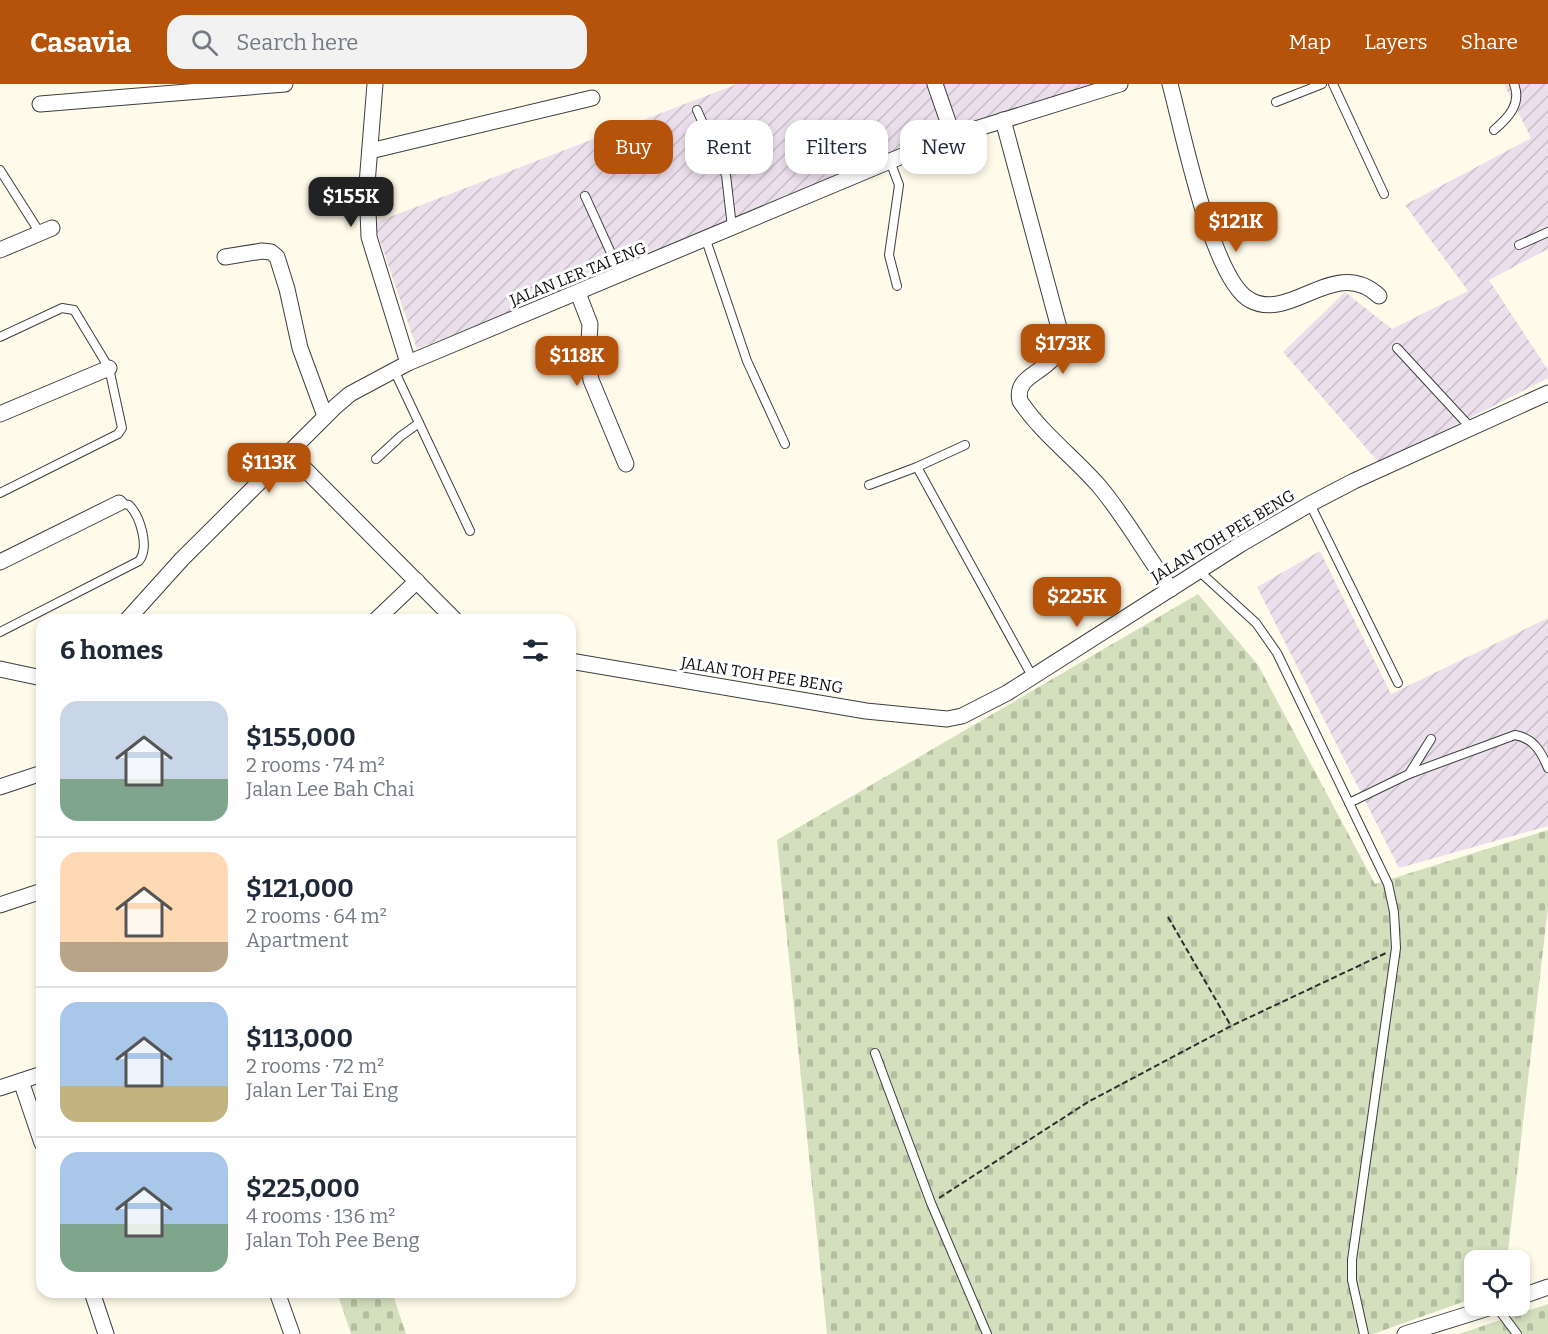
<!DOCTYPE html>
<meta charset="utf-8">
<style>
:root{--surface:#fff;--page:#f2f2f3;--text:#1f2937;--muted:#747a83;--line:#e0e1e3;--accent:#b45309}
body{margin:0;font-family:Bitter,serif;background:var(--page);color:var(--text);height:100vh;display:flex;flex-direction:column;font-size:22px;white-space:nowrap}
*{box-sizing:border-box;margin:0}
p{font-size:20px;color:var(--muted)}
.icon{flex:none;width:33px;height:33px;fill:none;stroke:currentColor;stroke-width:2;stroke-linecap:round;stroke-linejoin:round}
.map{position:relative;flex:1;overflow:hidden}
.panel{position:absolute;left:36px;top:530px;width:540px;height:684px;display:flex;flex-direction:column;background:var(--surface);border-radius:18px;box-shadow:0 3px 9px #0003}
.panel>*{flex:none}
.hud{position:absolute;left:594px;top:36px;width:570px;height:54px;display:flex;gap:12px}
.tools{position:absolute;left:1464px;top:1166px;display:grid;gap:12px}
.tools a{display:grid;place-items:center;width:66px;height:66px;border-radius:12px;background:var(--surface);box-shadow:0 3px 9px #0003;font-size:30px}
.price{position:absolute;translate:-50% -51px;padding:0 14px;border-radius:12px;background:var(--accent);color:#fff;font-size:20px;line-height:39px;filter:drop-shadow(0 2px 3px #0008)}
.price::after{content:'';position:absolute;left:50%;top:36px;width:18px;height:14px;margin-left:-9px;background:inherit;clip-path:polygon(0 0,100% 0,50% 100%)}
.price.current{background:#222;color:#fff}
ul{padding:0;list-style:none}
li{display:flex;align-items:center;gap:18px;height:150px;padding:0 24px}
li+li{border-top:2px solid var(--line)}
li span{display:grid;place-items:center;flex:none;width:168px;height:120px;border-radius:18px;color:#555}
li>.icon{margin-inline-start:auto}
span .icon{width:72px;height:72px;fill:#fffc;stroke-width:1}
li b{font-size:26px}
h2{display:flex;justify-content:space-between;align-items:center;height:72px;padding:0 24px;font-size:26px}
.tag{padding:0 21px;border-radius:18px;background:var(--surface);box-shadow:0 3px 9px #0003;font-size:21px;line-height:54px}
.tag.current{background:var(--accent);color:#fff}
header{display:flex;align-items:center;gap:36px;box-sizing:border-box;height:84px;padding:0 30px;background:var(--accent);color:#fff}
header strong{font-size:28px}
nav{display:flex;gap:33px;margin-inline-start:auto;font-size:21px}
.search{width:420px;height:54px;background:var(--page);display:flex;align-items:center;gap:15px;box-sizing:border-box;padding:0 21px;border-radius:18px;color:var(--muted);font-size:22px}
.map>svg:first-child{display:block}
.industrial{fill:url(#industrial-furrows)}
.cemetery{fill:url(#cemetery-stones)}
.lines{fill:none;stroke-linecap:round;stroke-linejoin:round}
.lane-casing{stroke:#3e3e3e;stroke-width:10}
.street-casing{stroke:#3e3e3e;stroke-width:17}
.path{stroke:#2d2d2d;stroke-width:2;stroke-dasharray:6 3;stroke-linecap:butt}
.lane{stroke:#fff;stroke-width:8}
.street{stroke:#fff;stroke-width:15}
.labels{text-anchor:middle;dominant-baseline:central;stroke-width:6;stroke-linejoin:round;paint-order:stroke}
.street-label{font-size:16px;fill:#0b0b0b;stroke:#fff}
</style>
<header>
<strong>Casavia</strong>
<div class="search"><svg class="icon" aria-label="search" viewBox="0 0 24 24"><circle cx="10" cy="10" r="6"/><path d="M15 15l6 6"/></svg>Search here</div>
<nav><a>Map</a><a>Layers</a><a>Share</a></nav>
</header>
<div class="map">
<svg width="1548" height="1250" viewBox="0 0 1548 1250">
<defs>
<pattern id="industrial-furrows" width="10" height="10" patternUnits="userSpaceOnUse" patternTransform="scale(1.5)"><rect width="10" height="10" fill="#eadfeb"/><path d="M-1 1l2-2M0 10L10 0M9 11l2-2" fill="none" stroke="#c7bec8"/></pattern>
<pattern id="cemetery-stones" width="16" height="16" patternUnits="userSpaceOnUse" patternTransform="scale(1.5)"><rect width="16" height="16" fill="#d3dfbd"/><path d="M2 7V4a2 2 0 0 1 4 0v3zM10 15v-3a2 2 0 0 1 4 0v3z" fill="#b4bea1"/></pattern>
</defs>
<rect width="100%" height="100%" fill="#fffbea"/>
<g class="industrial">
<path d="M737,0H1093L417,265L374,139Z"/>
<path d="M1504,0H1548V165L1489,196L1548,286V294L1380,380L1283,268L1345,208L1392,245L1468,207L1405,121L1531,54Z"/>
<path d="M1320,467L1391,610L1548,534V742L1399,784L1257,503Z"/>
</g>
<g class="cemetery">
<path d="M1198,510L1258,581L1375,800L1548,746V823L1507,1176H1474V1214L1373,1250H827L777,756Z"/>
<path d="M337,1208H392L406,1250H351Z"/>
<path d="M1548,1220V1250H1459Z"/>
</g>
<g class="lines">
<g class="lane-casing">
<g id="lane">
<path d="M1333,0L1384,110"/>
<path d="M1276,18L1322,0"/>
<path d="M697,26L726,91L732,143"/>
<path d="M1494,46C1508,34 1522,20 1514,0"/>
<path d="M890,77L899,101L889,171L897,202"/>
<path d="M0,86L40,149"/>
<path d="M585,112L621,191"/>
<path d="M706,156L747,277L785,360"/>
<path d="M1519,161L1548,148"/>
<path d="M0,253L62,224L74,226L109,284L122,344L118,350L0,409"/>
<path d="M1397,264L1471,344"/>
<path d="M394,286L470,447"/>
<path d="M965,361L917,383L1032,592"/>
<path d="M376,375L401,352L419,339"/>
<path d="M869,401L917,383"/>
<path d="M1310,420L1398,599"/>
<path d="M1200,488L1256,539L1277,569L1388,800L1394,828L1396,864L1352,1176V1196L1364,1250"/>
<path d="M0,548L139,477C150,463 140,432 129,421L119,419"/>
<path d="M1409,690L1515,651C1533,654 1541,667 1548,684"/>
<path d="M1349,719L1409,690L1431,655"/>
<path d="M875,969L931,1119L987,1250"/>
<path d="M1496,1222L1517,1250"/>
</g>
</g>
<g class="street-casing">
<g id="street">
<path d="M375,0L367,100L369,153L408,279"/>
<path d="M935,0L953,52"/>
<path d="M1170,0C1182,44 1212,196 1250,216C1291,239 1335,171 1379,212"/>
<path d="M40,20L285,0"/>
<path d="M1003,36L1062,255C1056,291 1013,287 1020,317C1042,350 1074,373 1099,402C1126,434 1146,471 1171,505"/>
<path d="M370,67L592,14"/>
<path d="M0,166L52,144"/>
<path d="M225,173L262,167L271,168L277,173L287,205L300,264L325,332"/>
<path d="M578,209L590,240L588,276L591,296L626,380"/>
<path d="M0,330L109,284"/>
<path d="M288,368L455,536"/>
<path d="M0,478L119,419"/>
<path d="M127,536L182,475L336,322L350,310L408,279L890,77L953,52L1120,0"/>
<path d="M376,536L417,497"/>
<path d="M570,577L866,627L947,635L962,632L1007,609L1241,460L1310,420L1354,397L1548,309"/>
<path d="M0,585L42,594"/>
<path d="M0,703L42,689"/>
<path d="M0,821L42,807"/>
<path d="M21,997L42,1059"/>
<path d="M0,1004L42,990"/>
<path d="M92,1208L106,1250"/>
<path d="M277,1208L292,1250"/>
<path d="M1520,1213L1548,1203"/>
<path d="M1405,1250L1498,1221"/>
</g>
</g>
<g class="path">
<path d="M1168,833L1231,942"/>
<path d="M939,1114L1088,1018L1231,942L1386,869"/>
</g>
<use href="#lane" class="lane"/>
<use href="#street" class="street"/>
</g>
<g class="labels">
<g class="street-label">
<text transform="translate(578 190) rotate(-22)">JALAN LER TAI ENG</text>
<text transform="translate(1223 452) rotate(-31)">JALAN TOH PEE BENG</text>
<text transform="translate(762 591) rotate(9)">JALAN TOH PEE BENG</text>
</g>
</g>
</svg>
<div class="tools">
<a><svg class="icon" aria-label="locate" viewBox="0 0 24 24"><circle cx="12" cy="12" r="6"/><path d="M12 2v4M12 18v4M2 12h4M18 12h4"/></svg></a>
</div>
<b class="price current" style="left:351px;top:144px">$155K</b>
<b class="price" style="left:1236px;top:169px">$121K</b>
<b class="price" style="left:1063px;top:291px">$173K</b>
<b class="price" style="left:577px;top:303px">$118K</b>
<b class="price" style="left:269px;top:410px">$113K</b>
<b class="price" style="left:1077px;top:544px">$225K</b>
<div class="hud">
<a class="tag current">Buy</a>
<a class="tag">Rent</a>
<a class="tag">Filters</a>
<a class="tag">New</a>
</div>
<section class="panel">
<h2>6 homes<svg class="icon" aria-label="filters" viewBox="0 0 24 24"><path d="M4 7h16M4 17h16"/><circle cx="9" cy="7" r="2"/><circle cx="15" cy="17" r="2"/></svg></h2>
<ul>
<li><span style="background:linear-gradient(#c9d6e8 65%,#7fa58c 0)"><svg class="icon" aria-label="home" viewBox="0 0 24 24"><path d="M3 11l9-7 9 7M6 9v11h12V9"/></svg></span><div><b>$155,000</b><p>2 rooms · 74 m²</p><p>Jalan Lee Bah Chai</p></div></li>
<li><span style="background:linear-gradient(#ffd9b3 75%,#b9a48a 0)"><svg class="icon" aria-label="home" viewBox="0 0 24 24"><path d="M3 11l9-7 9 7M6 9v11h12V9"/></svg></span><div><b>$121,000</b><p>2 rooms · 64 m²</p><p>Apartment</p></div></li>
<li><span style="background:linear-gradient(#a9c7e8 70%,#c2b280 0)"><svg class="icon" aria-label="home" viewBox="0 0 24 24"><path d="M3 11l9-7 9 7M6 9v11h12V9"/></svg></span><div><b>$113,000</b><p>2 rooms · 72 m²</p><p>Jalan Ler Tai Eng</p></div></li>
<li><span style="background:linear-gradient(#a9c7e8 60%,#7fa58c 0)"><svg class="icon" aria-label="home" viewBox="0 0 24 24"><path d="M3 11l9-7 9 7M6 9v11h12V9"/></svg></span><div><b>$225,000</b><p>4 rooms · 136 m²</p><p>Jalan Toh Pee Beng</p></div></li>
</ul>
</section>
</div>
